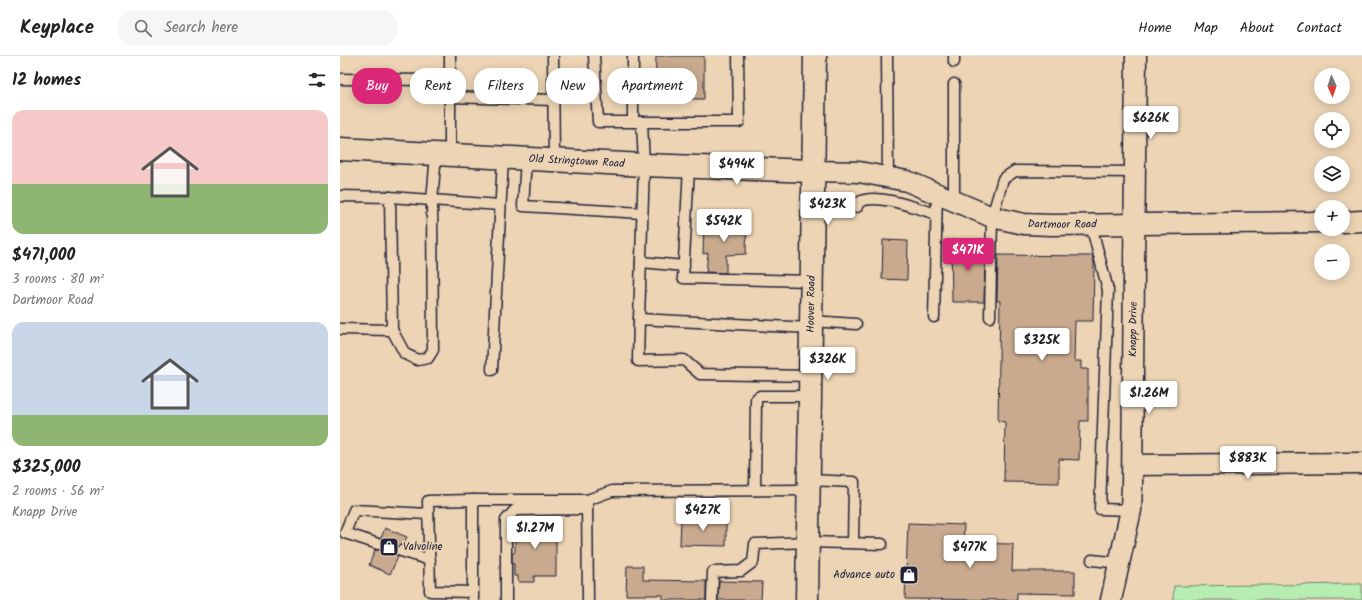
<!DOCTYPE html>
<meta charset="utf-8">
<style>
:root{--surface:#fff;--page:#f6f6f6;--text:#222;--muted:#767676;--line:#e0e0e0;--accent:#db2777}
body{margin:0;font-family:Kalam,sans-serif;background:var(--page);color:var(--text);height:100vh;display:flex;flex-direction:column;font-size:15px;white-space:nowrap}
*{box-sizing:border-box;margin:0}
p{font-size:13px;color:var(--muted)}
.icon{flex:none;width:22px;height:22px;fill:none;stroke:currentColor;stroke-width:2;stroke-linecap:round;stroke-linejoin:round}
.map{position:relative;flex:1;overflow:hidden}
.drawer{display:flex;flex-direction:column;background:var(--surface);width:340px}
.drawer>*{flex:none}
.banner{position:absolute;left:12px;top:12px;width:380px;height:36px;display:flex;gap:8px}
.needle{width:26px;rotate:177deg}
.controls{position:absolute;left:974px;top:12px;display:grid;gap:8px}
.controls a{display:grid;place-items:center;width:36px;height:36px;border-radius:50%;background:var(--surface);box-shadow:0 2px 10px #0003;font-size:20px}
.price{position:absolute;translate:-50% -34px;padding:0 9px;border-radius:4px;background:#fff;color:#222;font-size:13px;line-height:26px;filter:drop-shadow(0 1px 2px #0008)}
.price::after{content:'';position:absolute;left:50%;top:24px;width:12px;height:9px;margin-left:-6px;background:inherit;clip-path:polygon(0 0,100% 0,50% 100%)}
.price.selected{background:var(--accent);color:#fff}
ul{padding:0;list-style:none}
li{display:grid;align-content:center;gap:8px;height:212px;padding:0 12px}
li span{display:grid;place-items:center;height:124px;border-radius:12px;color:#555}
li>.icon{margin-inline-start:auto}
span .icon{width:72px;height:72px;fill:#fffc;stroke-width:1}
li b{font-size:17px}
h2{display:flex;justify-content:space-between;align-items:center;height:48px;padding:0 12px;font-size:17px}
.pill{padding:0 14px;border-radius:16px;background:var(--surface);box-shadow:0 2px 10px #0003;font-size:14px;line-height:36px}
.pill.selected{background:var(--accent);color:#fff}
header{display:flex;align-items:center;gap:24px;box-sizing:border-box;height:56px;padding:0 20px;background:var(--surface);border-bottom:1px solid var(--line)}
header strong{font-size:19px}
nav{display:flex;gap:22px;margin-inline-start:auto;font-size:14px}
.search{width:280px;height:36px;background:var(--page);display:flex;align-items:center;gap:10px;box-sizing:border-box;padding:0 14px;border-radius:16px;color:var(--muted);font-size:15px}
main{display:flex;flex:1;min-height:0}
.map>svg:first-child{display:block}
.green{fill:#b7edb0;stroke:#6c8876}
.building{fill:#c9aa8e;stroke:#22223b}
.lines{fill:none;stroke-linecap:round;stroke-linejoin:round}
.lane-casing{stroke:#22223b;stroke-width:13}
.street-casing{stroke:#22223b;stroke-width:23}
.secondary-casing{stroke:#22223b;stroke-width:25}
.lane{stroke:#ecd4b4;stroke-width:10}
.street{stroke:#ecd4b4;stroke-width:20}
.secondary{stroke:#ecd4b4;stroke-width:22}
.labels{text-anchor:middle;dominant-baseline:central;stroke-width:3.5;stroke-linejoin:round;paint-order:stroke}
.street-label{font-size:11px;fill:#22223b;stroke:#ecd4b4}
.poi-label{font-size:11px;fill:#22223b;stroke:#ecd4b4;text-anchor:start}
</style>
<header>
<strong>Keyplace</strong>
<div class="search"><svg class="icon" aria-label="search" viewBox="0 0 24 24"><circle cx="10" cy="10" r="6"/><path d="M15 15l6 6"/></svg>Search here</div>
<nav><a>Home</a><a>Map</a><a>About</a><a>Contact</a></nav>
</header>
<main>
<section class="drawer">
<h2>12 homes<svg class="icon" aria-label="filters" viewBox="0 0 24 24"><path d="M4 7h16M4 17h16"/><circle cx="9" cy="7" r="2"/><circle cx="15" cy="17" r="2"/></svg></h2>
<ul>
<li><span style="background:linear-gradient(#f6c9c9 60%,#8fb573 0)"><svg class="icon" aria-label="home" viewBox="0 0 24 24"><path d="M3 11l9-7 9 7M6 9v11h12V9"/></svg></span><div><b>$471,000</b><p>3 rooms · 80 m²</p><p>Dartmoor Road</p></div></li>
<li><span style="background:linear-gradient(#c9d6e8 75%,#8fb573 0)"><svg class="icon" aria-label="home" viewBox="0 0 24 24"><path d="M3 11l9-7 9 7M6 9v11h12V9"/></svg></span><div><b>$325,000</b><p>2 rooms · 56 m²</p><p>Knapp Drive</p></div></li>
</ul>
</section>
<div class="map">
<svg width="1022" height="544" viewBox="0 0 1022 544">
<rect width="100%" height="100%" fill="#ecd4b4"/>
<filter id="ink" filterUnits="userSpaceOnUse"><feTurbulence type="fractalNoise" baseFrequency=".025" numOctaves="2"/><feDisplacementMap in="SourceGraphic" scale="8" xChannelSelector="R" yChannelSelector="G"/><feConvolveMatrix kernelMatrix="1 2 1 2 8 2 1 2 1" color-interpolation-filters="sRGB"/></filter>
<g filter="url(#ink)">
<path class="green" d="M1022,528V544H833L834,530Z"/>
<g class="building">
<path d="M316,0H364V43H315Z"/>
<path d="M389,160L407,161L406,198L386,199V217L366,216L368,197L363,198L364,169L389,171Z"/>
<path d="M543,184L568,185L567,224L542,223Z"/>
<path d="M611,184H640V199H645L644,246H612Z"/>
<path d="M658,199L752,200L754,206L753,265H735L734,305H741V313H748V365H740L739,404L719,403V427L664,426L665,366L658,365L660,245H657Z"/>
<path d="M341,463H386V490L340,489Z"/>
<path d="M175,464H214V476H216V520H194V526H178V520H174V508L172,507V498L175,496Z"/>
<path d="M568,467L624,469L623,487L673,488L672,515H735V538L677,537V544L565,543Z"/>
<path d="M45,472L67,481L63,489H59L55,493V497L58,501L50,518L29,509L35,494H40L44,490V486L41,482Z"/>
<path d="M287,510H303V524L366,525V544H323V539H286Z"/>
<path d="M379,525L422,526L421,544H378Z"/>
</g>
<g class="lines">
<g class="lane-casing">
<g id="lane">
<path d="M213,0L214,104"/>
<path d="M254,0L258,66H399L398,0"/>
<path d="M547,0L548,121"/>
<path d="M614,0V6"/>
<path d="M0,23L84,24"/>
<path d="M110,41L213,44"/>
<path d="M293,66V0"/>
<path d="M110,99V0"/>
<path d="M186,103L183,150L302,157"/>
<path d="M349,111L343,222L472,225"/>
<path d="M0,140L50,141L52,274L0,273"/>
<path d="M50,141L160,149"/>
<path d="M614,145V28"/>
<path d="M517,151L518,147C534,135 579,153 596,158"/>
<path d="M751,169L768,234L760,453L791,454"/>
<path d="M301,206L344,210"/>
<path d="M594,261L597,137"/>
<path d="M650,261L652,161L663,123L675,115L795,116"/>
<path d="M299,263L304,109L302,66"/>
<path d="M471,265L516,268"/>
<path d="M52,274L65,298L78,304L88,302L93,294L92,145L96,98"/>
<path d="M152,314L163,102"/>
<path d="M471,320L360,318L344,304L298,305L299,263L471,272"/>
<path d="M469,424L514,426L513,487"/>
<path d="M415,434L416,343L420,340H470"/>
<path d="M133,444H247L248,544"/>
<path d="M247,444L272,435L469,434"/>
<path d="M38,488L5,477L14,454L88,458"/>
<path d="M61,495L90,504"/>
<path d="M752,504L780,507"/>
<path d="M133,536L90,535L88,445L133,444V544"/>
<path d="M166,544V464L175,454L247,453"/>
<path d="M372,544L373,516L401,515L413,506L415,488L468,486L542,488"/>
</g>
</g>
<g class="street-casing">
<g id="street">
<path id="s1" d="M473,115L519,116L567,125L652,161L684,168L712,169L981,166"/>
<path d="M1003,166L1022,165"/>
<path d="M793,409L1022,407"/>
<path id="s2" d="M771,544L791,454L792,428L796,0"/>
</g>
</g>
<g class="secondary-casing">
<g id="secondary">
<path id="s3" d="M0,93L304,109L473,115"/>
<path id="s4" d="M467,544L475,0"/>
</g>
</g>
<use href="#lane" class="lane"/>
<use href="#street" class="street"/>
<use href="#secondary" class="secondary"/>
</g>
</g>
<defs>
<g id="shop-square" transform="scale(1)"><rect x="-9" y="-9" width="18" height="18" rx="4" fill="#22223b" stroke="#ecd4b4"/><path d="M-5-2.5h2.3a2.7 3.5 0 0 1 5.4 0H5L5.5 6h-11ZM-1.5-2.5h3a1.5 2.3 0 0 0-3 0Z" fill="#fff"/></g>
</defs>
<g fill-rule="evenodd">
<use href="#shop-square" x="49" y="491"/>
<use href="#shop-square" x="569" y="519"/>
</g>
<g class="labels">
<g class="street-label">
<text stroke="none"><textPath href="#s3" startOffset="237">Old Stringtown Road</textPath></text>
<text stroke="none"><textPath href="#s1" startOffset="258">Dartmoor Road</textPath></text>
<text stroke="none"><textPath href="#s4" startOffset="296">Hoover Road</textPath></text>
<text stroke="none"><textPath href="#s2" startOffset="273">Knapp Drive</textPath></text>
</g>
<g class="poi-label">
<text x="63" y="491">Valvoline</text>
<text x="555" y="519" text-anchor="end">Advance auto</text>
</g>
</g>
</svg>
<div class="controls">
<a><svg class="needle" viewBox="-14 -14 28 28"><path d="M0-13l5 13h-10z" fill="#e53935"/><path d="M0 13l5-13h-10z" fill="#767676"/></svg></a>
<a><svg class="icon" aria-label="locate" viewBox="0 0 24 24"><circle cx="12" cy="12" r="6"/><path d="M12 2v4M12 18v4M2 12h4M18 12h4"/></svg></a>
<a><svg class="icon" aria-label="layers" viewBox="0 0 24 24"><path d="M12 4l9 5-9 5-9-5zM3 14l9 5 9-5"/></svg></a>
<a>+</a>
<a>−</a>
</div>
<b class="price" style="left:811px;top:84px">$626K</b>
<b class="price" style="left:397px;top:130px">$494K</b>
<b class="price" style="left:488px;top:170px">$423K</b>
<b class="price" style="left:384px;top:187px">$542K</b>
<b class="price selected" style="left:628px;top:216px">$471K</b>
<b class="price" style="left:702px;top:306px">$325K</b>
<b class="price" style="left:488px;top:325px">$326K</b>
<b class="price" style="left:809px;top:359px">$1.26M</b>
<b class="price" style="left:908px;top:424px">$883K</b>
<b class="price" style="left:363px;top:476px">$427K</b>
<b class="price" style="left:195px;top:494px">$1.27M</b>
<b class="price" style="left:630px;top:513px">$477K</b>
<div class="banner">
<a class="pill selected">Buy</a>
<a class="pill">Rent</a>
<a class="pill">Filters</a>
<a class="pill">New</a>
<a class="pill">Apartment</a>
</div>
</div>
</main>
